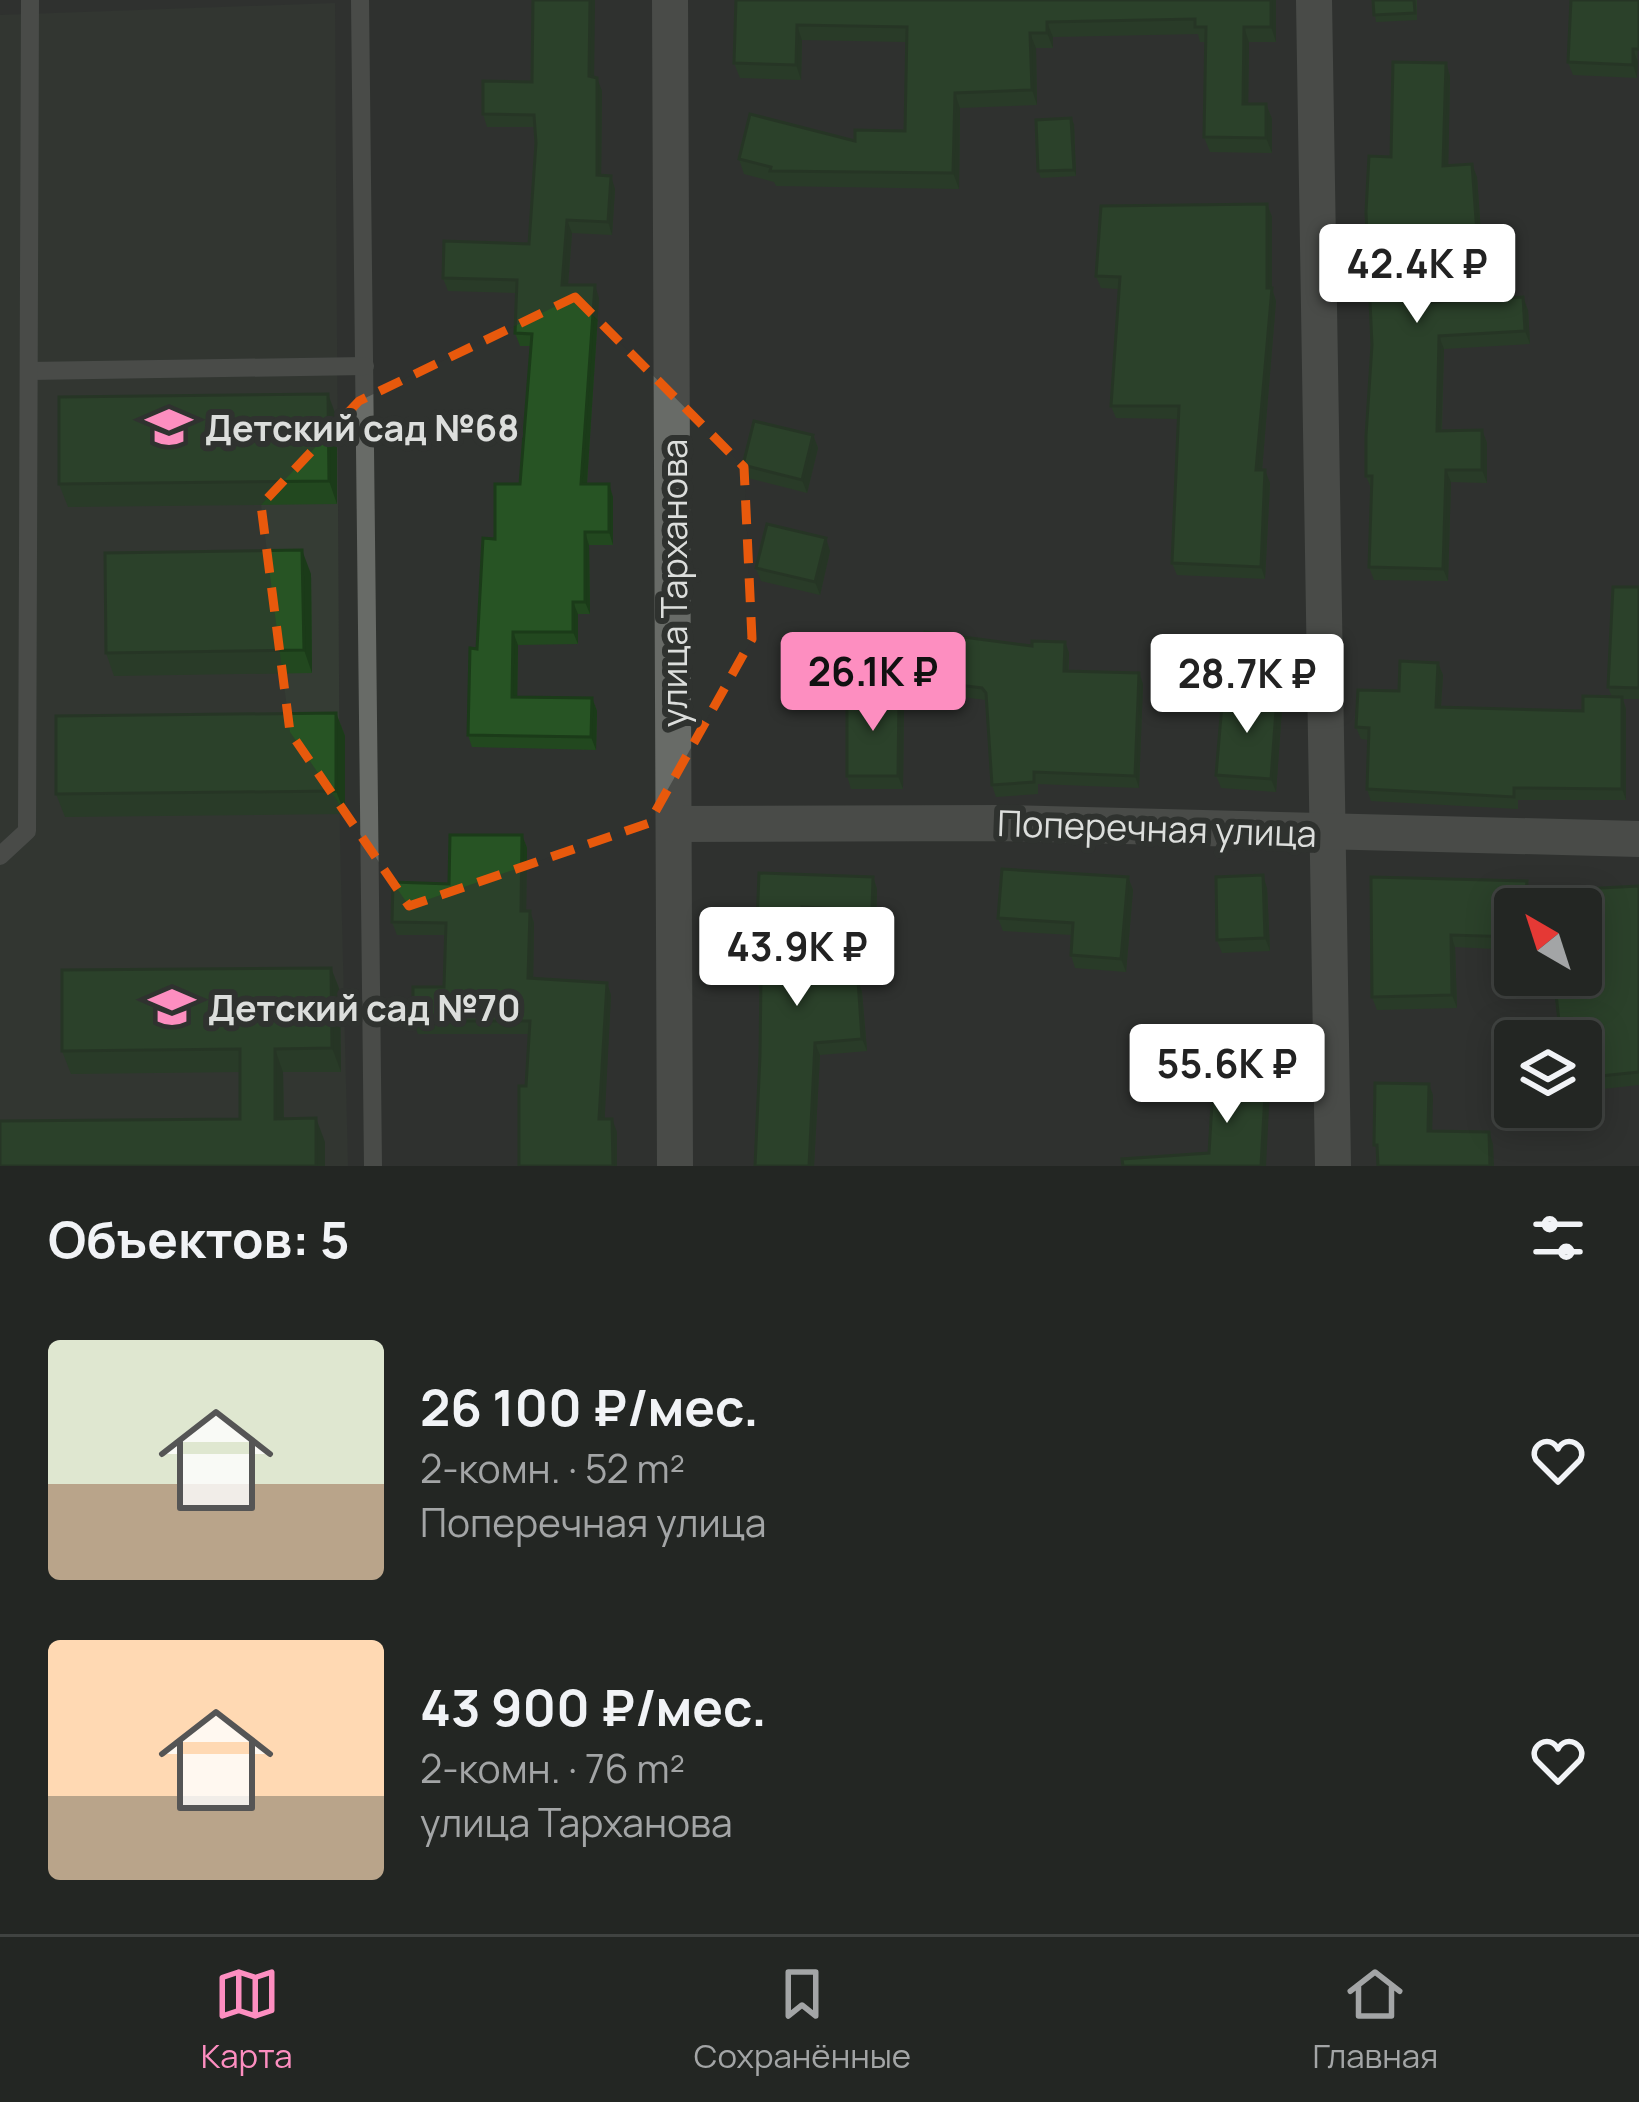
<!DOCTYPE html>
<html lang="ru">
<meta charset="utf-8">
<style>
:root{--surface:#232623;--page:#2f3230;--text:#f1f3f6;--muted:#a3a5a6;--line:#404341;--accent:#fd8ec0}
body{margin:0;font-family:Manrope,sans-serif;background:var(--page);color:var(--text);height:100vh;display:flex;flex-direction:column;font-size:45px;white-space:nowrap}
*{box-sizing:border-box;margin:0}
p{font-size:39px;color:var(--muted)}
.icon{flex:none;width:66px;height:66px;fill:none;stroke:currentColor;stroke-width:2;stroke-linecap:round;stroke-linejoin:round}
.map{position:relative;height:1166px;overflow:hidden}
.sheet{display:flex;flex-direction:column;background:var(--surface);flex:1}
.sheet>*{flex:none}
.needle{width:78px;rotate:321deg}
.fabs{position:absolute;left:1494px;top:888px;display:grid;gap:24px}
.fabs a{display:grid;place-items:center;width:108px;height:108px;border-radius:12px;background:var(--surface);box-shadow:0 6px 30px #0003,0 0 0 3px var(--line);font-size:60px}
.price{position:absolute;translate:-50% -102px;padding:0 27px;border-radius:12px;background:#fff;color:#222;font-size:39px;line-height:78px;filter:drop-shadow(0 3px 6px #0008)}
.price::after{content:'';position:absolute;left:50%;top:72px;width:36px;height:27px;margin-left:-18px;background:inherit;clip-path:polygon(0 0,100% 0,50% 100%)}
.price.current{background:var(--accent);color:#111}
ul{padding:0;list-style:none}
li{display:flex;align-items:center;gap:36px;height:300px;padding:0 48px}
li span{display:grid;place-items:center;flex:none;width:336px;height:240px;border-radius:12px;color:#555}
li>.icon{margin-inline-start:auto}
span .icon{width:144px;height:144px;fill:#fffc;stroke-width:1}
li b{font-size:51px}
h2{display:flex;justify-content:space-between;align-items:center;height:144px;padding:0 48px;font-size:51px}
.tabs{display:flex;justify-content:space-around;align-items:center;height:168px;border-top:3px solid var(--line);background:var(--surface);font-size:33px;color:var(--muted)}
.tabs a{display:grid;justify-items:center;gap:6px}
.tabs .current{color:var(--accent)}
.map>svg:first-child{display:block}
.built{fill:#353c34}
.lines{fill:none;stroke-linecap:round;stroke-linejoin:round}
.service{stroke:#686b67;stroke-width:18}
.minor{stroke:#686b67;stroke-width:36}
.wall{fill:#22481f}
.shaded-wall{fill:#1b3b19}
.building{fill:#275424;stroke:#1b3b19;stroke-width:3}
.marked{fill:none;stroke:#e8590c;stroke-width:9;stroke-dasharray:24 15;stroke-linejoin:round}
.labels{text-anchor:middle;dominant-baseline:central;stroke-width:12;stroke-linejoin:round;paint-order:stroke}
.poi-label{font-size:36px;font-weight:bold;fill:#dcdedc;stroke:#2f322f;text-anchor:start}
.street-label{font-size:36px;fill:#dcdedc;stroke:#2f322f}
</style>
<div class="map">
<svg width="1639" height="1166" viewBox="0 0 1639 1166">
<rect width="100%" height="100%" fill="#2f322f"/>
<path class="built" d="M335,3L340,840L348,1166H0V15Z"/>
<g class="lines">
<g class="service">
<path d="M360,0L373,1166"/>
<path d="M29,371L365,366"/>
<path d="M0,856L27,831L30,0"/>
</g>
<g class="minor">
<path d="M670,0L675,1166"/>
<path d="M1314,0L1333,1166"/>
<path d="M674,824L1002,823L1639,839"/>
</g>
</g>
<g class="wall">
<path d="M736,0H1276V42H1249L1248,104H1266L1272,119V153L1210,152L1204,137L1206,42H1200L1198,34L1053,37V48H1036L1037,105L960,108L959,189L776,186L774,182L744,174L739,159L905,131L907,42L802,40L801,80L740,78L734,63Z"/>
<path d="M1373,0H1417V20L1376,22Z"/>
<path d="M1639,0L1637,78L1573,75L1568,62Z"/>
<path d="M1446,63L1450,76L1448,166L1477,177L1482,247L1421,252L1423,302L1528,310L1530,344L1444,349L1442,431L1482,430L1487,443V483L1451,482L1448,581L1374,580L1369,567L1371,488L1366,476L1372,345L1391,157Z"/>
<path d="M594,77L602,91L601,175L615,189L612,235L572,233L568,285L599,298L587,484L613,497V545H589L590,614H578V644L518,645L517,697L592,698L597,711L596,750L472,747L468,735L477,649L495,539L520,484L531,346H520L515,333L516,293L448,291L443,278L529,244L536,143L535,127H487L483,114L532,82Z"/>
<path d="M1074,124L1076,176L1041,178L1038,171Z"/>
<path d="M1267,204L1272,217V289L1276,301L1262,470L1270,483L1265,579L1177,575L1172,563L1179,419L1116,418L1111,406L1119,289L1101,288L1096,276Z"/>
<path d="M337,418V504L68,507L59,484Z"/>
<path d="M813,435L818,448L807,493L748,478L743,465Z"/>
<path d="M830,551L820,595L761,581L756,568Z"/>
<path d="M311,574L312,673L114,676L106,653Z"/>
<path d="M1639,587V699H1623L1626,709V800H1518V809L1371,801L1367,789L1369,740L1361,739L1356,727L1399,691L1438,663L1443,675L1441,707L1583,711L1612,697L1608,687Z"/>
<path d="M1065,642L1069,653V671L1139,673L1143,684L1139,788L1038,784V794L996,797L992,785L986,700L923,692L919,680L1032,646Z"/>
<path d="M899,692L904,704L903,789H851L847,776Z"/>
<path d="M1277,696L1282,709L1276,792L1221,788L1216,775Z"/>
<path d="M336,713L345,736V814L65,817L56,794Z"/>
<path d="M522,835L527,848L526,911H530L534,923L533,979L607,983L611,995L604,1119L617,1132V1166H519L529,1034H418L413,1021L444,987L445,935H397L392,922Z"/>
<path d="M759,873L873,877L877,889L876,922L806,919L807,984L858,980L862,992L867,1051L820,1055L814,1166H755L760,1056V990L755,977Z"/>
<path d="M1128,877L1133,890L1126,972L1075,968L1071,955L1072,935L1003,931L998,918Z"/>
<path d="M1371,877L1527,881L1531,892L1639,886V1085L1584,1091L1581,1082V1041L1561,1040L1581,909H1515V950L1455,947L1457,1008L1377,1010L1372,997Z"/>
<path d="M1267,888L1270,951L1222,953L1217,940Z"/>
<path d="M331,968L340,991L341,1072H283L284,1119L325,1142L240,1119V1072L71,1074L62,1051Z"/>
</g>
<g class="shaded-wall">
<path d="M590,0H595L594,89L589,76Z"/>
<path d="M1271,0H1276V42L1271,27Z"/>
<path d="M1047,22L1053,37V48L1047,33Z"/>
<path d="M797,25L802,40L801,80L796,65Z"/>
<path d="M1244,27L1249,42L1248,119L1243,104Z"/>
<path d="M1030,33L1036,48L1037,105L1032,90Z"/>
<path d="M1633,49L1638,62L1637,78L1633,65Z"/>
<path d="M1446,63L1450,76L1448,179L1443,166Z"/>
<path d="M597,78L602,91L601,188L597,175Z"/>
<path d="M955,93L960,108L959,189L953,173Z"/>
<path d="M1266,104L1272,119V153L1266,138Z"/>
<path d="M1071,118L1074,124L1076,176L1074,170Z"/>
<path d="M1472,164L1477,177L1482,247L1477,234Z"/>
<path d="M611,176L615,189L612,235L608,222Z"/>
<path d="M1267,204L1272,217V289L1276,301L1261,482L1256,470L1267,288Z"/>
<path d="M567,220L572,233L567,297L562,285Z"/>
<path d="M1417,239L1421,252L1424,315L1419,303Z"/>
<path d="M595,285L599,298L586,497L581,484Z"/>
<path d="M1523,297L1528,310L1530,344L1525,331Z"/>
<path d="M1439,336L1444,349L1441,443L1437,431Z"/>
<path d="M328,394L337,418V504L329,481Z"/>
<path d="M1482,430L1487,443V483L1482,470Z"/>
<path d="M813,435L818,448L807,493L802,480Z"/>
<path d="M1265,470L1270,483L1265,579L1261,567Z"/>
<path d="M1446,470L1451,482L1448,581L1443,569Z"/>
<path d="M609,484L613,497V545L609,532Z"/>
<path d="M585,532L589,545L590,614L585,602Z"/>
<path d="M826,538L830,551L820,595L815,582Z"/>
<path d="M302,550L311,574L312,673L304,650Z"/>
<path d="M573,602L578,614V644L573,632Z"/>
<path d="M513,632L518,645L517,710L512,697Z"/>
<path d="M1065,642L1069,653L1068,682L1064,671Z"/>
<path d="M1438,663L1443,675L1440,719L1436,707Z"/>
<path d="M1139,673L1143,684L1139,788L1135,776Z"/>
<path d="M899,692L904,704L903,789L898,776Z"/>
<path d="M1277,696L1282,709L1276,792L1271,779Z"/>
<path d="M1622,697L1626,709V800L1622,789Z"/>
<path d="M592,698L597,711L596,750L591,737Z"/>
<path d="M336,713L345,736V814L336,791Z"/>
<path d="M522,835L527,848L526,923L521,911Z"/>
<path d="M1263,875L1267,888L1270,951L1265,938Z"/>
<path d="M873,877L877,889L876,922L872,910Z"/>
<path d="M1128,877L1133,890L1126,972L1121,959Z"/>
<path d="M802,907L806,919L808,997L803,984Z"/>
<path d="M530,911L534,923L533,991L528,978Z"/>
<path d="M1451,935L1455,947L1457,1008L1452,995Z"/>
<path d="M331,968L340,991L341,1072L332,1048Z"/>
<path d="M858,980L862,992L867,1051L862,1039Z"/>
<path d="M607,983L611,995L604,1132L599,1119Z"/>
<path d="M815,1043L820,1055L814,1166H809Z"/>
<path d="M275,1049L283,1072L284,1142L275,1119Z"/>
<path d="M1266,1075L1270,1088L1266,1166H1261Z"/>
<path d="M1429,1084L1433,1095L1432,1142L1428,1131Z"/>
<path d="M316,1118L325,1142V1166H316Z"/>
<path d="M612,1119L617,1132V1166H613Z"/>
<path d="M1489,1132L1493,1144L1494,1166H1490Z"/>
</g>
<g class="building">
<path d="M533,0H590L589,76L597,78V175L611,176L608,222L567,220L562,285H595L581,484H609V532H585V602H573V632H513L512,697L592,698L591,737L468,735L470,648L477,649L483,538L495,539V484H520L532,334L515,333L517,280L443,278L444,241L529,244L536,143L534,115L483,114V81L532,82Z"/>
<path d="M736,0H1271V27H1244L1243,104H1266V138L1204,137L1206,27H1195V19L1047,22V33H1030L1032,90L955,93L953,173L770,171L771,167L739,159L750,114L855,141V130L905,131L907,27L797,25L796,65L734,63Z"/>
<path d="M1373,0H1414L1415,13L1374,15Z"/>
<path d="M1571,0H1639V49H1633V65L1568,62Z"/>
<path d="M1393,62L1446,63L1443,166L1472,164L1477,234L1417,239L1419,303L1523,297L1525,331L1439,336L1437,431L1482,430V470H1446L1443,569L1369,567L1372,476H1366V436L1372,345L1366,212L1369,156L1391,157Z"/>
<path d="M1071,118L1074,170L1038,171L1036,120Z"/>
<path d="M1267,204V288H1272L1256,470H1265L1261,567L1172,563L1179,406H1111L1120,277L1096,276L1101,206Z"/>
<path d="M328,394L329,481L59,484V397Z"/>
<path d="M754,421L813,435L802,480L743,465Z"/>
<path d="M767,524L826,538L815,582L756,568Z"/>
<path d="M302,550L304,650L106,653L105,553Z"/>
<path d="M1613,587H1639V688L1608,687Z"/>
<path d="M925,632L1032,646V641L1065,642L1064,671L1139,673L1135,776L1034,772V782L992,785L986,693L982,688L919,680Z"/>
<path d="M1400,661L1438,663L1436,707L1583,711V696L1622,697V789L1514,788V797L1367,789L1369,728L1356,727L1358,690L1399,691Z"/>
<path d="M847,691L899,692L898,776H847Z"/>
<path d="M1223,693L1277,696L1271,779L1216,775Z"/>
<path d="M336,713V791L56,794V716Z"/>
<path d="M450,835H522L521,911H530L528,978L607,983L599,1119H612L613,1166H519V1086H526L530,1021H413V987H444L446,923L392,922L393,882L449,884Z"/>
<path d="M1002,869L1128,877L1121,959L1071,955L1073,923L998,918Z"/>
<path d="M759,873L873,877L872,910L802,907L803,984L858,980L862,1039L815,1043L809,1166H755L760,1056L761,977H755Z"/>
<path d="M1263,875L1265,938L1217,940L1216,877Z"/>
<path d="M1371,877L1527,881L1526,892L1639,886V1072L1581,1078V1041H1576V1038L1561,1040L1554,975H1581V909H1515V937L1451,935L1452,995L1372,997Z"/>
<path d="M331,968L332,1048L275,1049V1119L316,1118V1166H0V1121L240,1119V1049L62,1051V970Z"/>
<path d="M1214,1072L1266,1075L1261,1166H1263H1123L1122,1159L1209,1153Z"/>
<path d="M1375,1083L1429,1084L1428,1131L1489,1132L1490,1166H1378L1377,1145H1374Z"/>
</g>
<path d="M0 0H1639V1166H0ZM575,297L744,467L752,639L649,823L409,906L290,732L261,505L359,401Z" fill="#2f322f" fill-opacity=".55" fill-rule="evenodd"/>
<path class="marked" d="M575,297L744,467L752,639L649,823L409,906L290,732L261,505L359,401Z"/>
<defs>
<g id="school-bare" transform="scale(3.6)"><path d="M0-5L7-2L0 1L-7-2ZM-4 1L0 2.5L4 1V4Q0 6-4 4Z" fill="#fd8ec0" stroke="#2f322f" stroke-width="2.5" paint-order="stroke"/></g>
</defs>
<g fill-rule="evenodd">
<use href="#school-bare" x="169" y="427"/>
<use href="#school-bare" x="172" y="1007"/>
</g>
<g class="labels">
<g class="poi-label">
<text x="205" y="427">Детский сад №68</text>
<text x="208" y="1007">Детский сад №70</text>
</g>
<g class="street-label">
<text transform="translate(673 583) rotate(-90)">улица Тарханова</text>
<text transform="translate(1157 828) rotate(2)">Поперечная улица</text>
</g>
</g>
</svg>
<div class="fabs">
<a><svg class="needle" viewBox="-14 -14 28 28"><path d="M0-13l5 13h-10z" fill="#e53935"/><path d="M0 13l5-13h-10z" fill="#a3a5a6"/></svg></a>
<a><svg class="icon" aria-label="layers" viewBox="0 0 24 24"><path d="M12 4l9 5-9 5-9-5zM3 14l9 5 9-5"/></svg></a>
</div>
<b class="price" style="left:1417px;top:326px">42.4K ₽</b>
<b class="price current" style="left:873px;top:734px">26.1K ₽</b>
<b class="price" style="left:1247px;top:736px">28.7K ₽</b>
<b class="price" style="left:797px;top:1009px">43.9K ₽</b>
<b class="price" style="left:1227px;top:1126px">55.6K ₽</b>
</div>
<section class="sheet">
<h2>Объектов: 5<svg class="icon" aria-label="filters" viewBox="0 0 24 24"><path d="M4 7h16M4 17h16"/><circle cx="9" cy="7" r="2"/><circle cx="15" cy="17" r="2"/></svg></h2>
<ul>
<li><span style="background:linear-gradient(#dfe7d0 60%,#b9a48a 0)"><svg class="icon" aria-label="home" viewBox="0 0 24 24"><path d="M3 11l9-7 9 7M6 9v11h12V9"/></svg></span><div><b>26 100 ₽/мес.</b><p>2-комн. · 52 m²</p><p>Поперечная улица</p></div><svg class="icon" aria-label="heart" viewBox="0 0 24 24"><path d="M12 20l-8-8c-3-5 5-10 8-4 3-6 11-1 8 4z"/></svg></li>
<li><span style="background:linear-gradient(#ffd9b3 65%,#b9a48a 0)"><svg class="icon" aria-label="home" viewBox="0 0 24 24"><path d="M3 11l9-7 9 7M6 9v11h12V9"/></svg></span><div><b>43 900 ₽/мес.</b><p>2-комн. · 76 m²</p><p>улица Тарханова</p></div><svg class="icon" aria-label="heart" viewBox="0 0 24 24"><path d="M12 20l-8-8c-3-5 5-10 8-4 3-6 11-1 8 4z"/></svg></li>
</ul>
</section>
<nav class="tabs">
<a class="current"><svg class="icon" aria-label="map" viewBox="0 0 24 24"><path d="M3 6l6-2 6 2 6-2v14l-6 2-6-2-6 2zM9 4v14M15 6v14"/></svg>Карта</a>
<a><svg class="icon" aria-label="saved" viewBox="0 0 24 24"><path d="M7 4h10v16l-5-4-5 4z"/></svg>Сохранённые</a>
<a><svg class="icon" aria-label="home" viewBox="0 0 24 24"><path d="M3 11l9-7 9 7M6 9v11h12V9"/></svg>Главная</a>
</nav>
